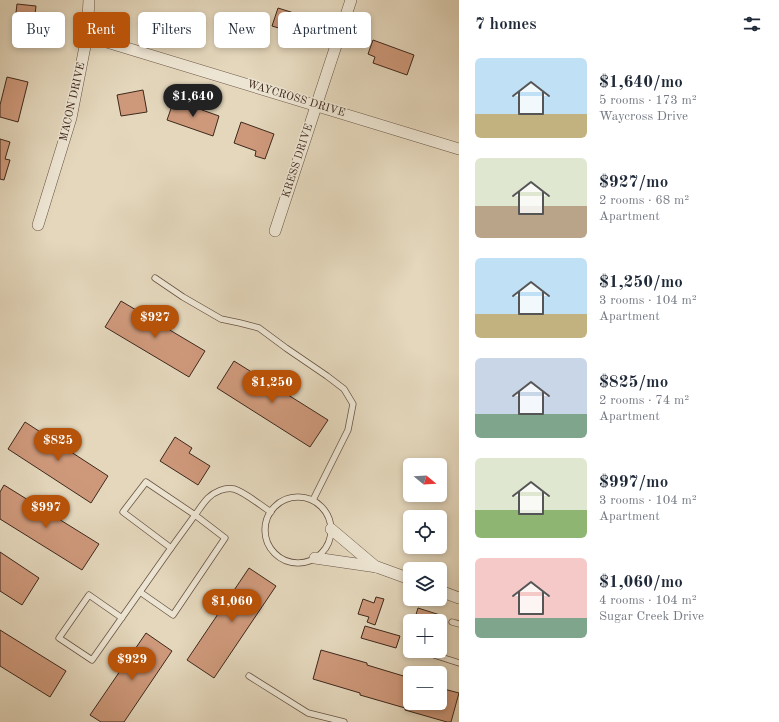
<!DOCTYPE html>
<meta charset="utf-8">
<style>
:root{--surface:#fff;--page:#f2f2f3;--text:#1f2937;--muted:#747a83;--accent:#b45309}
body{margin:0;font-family:"Old Standard TT",serif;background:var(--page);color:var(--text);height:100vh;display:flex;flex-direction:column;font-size:15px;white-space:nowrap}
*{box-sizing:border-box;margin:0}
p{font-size:13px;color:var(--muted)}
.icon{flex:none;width:22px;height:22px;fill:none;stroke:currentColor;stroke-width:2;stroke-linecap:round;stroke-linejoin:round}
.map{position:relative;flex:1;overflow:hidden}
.details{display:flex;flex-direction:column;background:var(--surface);width:320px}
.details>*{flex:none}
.top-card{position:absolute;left:12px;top:12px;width:380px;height:36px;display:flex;gap:8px}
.needle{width:26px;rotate:108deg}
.buttons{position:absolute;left:403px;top:458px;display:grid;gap:8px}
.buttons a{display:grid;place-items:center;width:44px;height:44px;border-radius:6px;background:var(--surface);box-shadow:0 2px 6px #0003;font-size:20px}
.price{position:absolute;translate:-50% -34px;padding:0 9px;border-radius:14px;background:var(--accent);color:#fff;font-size:13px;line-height:26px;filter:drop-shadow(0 1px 2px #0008)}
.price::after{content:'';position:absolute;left:50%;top:24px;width:12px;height:9px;margin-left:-6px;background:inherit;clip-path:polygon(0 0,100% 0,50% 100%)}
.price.active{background:#222;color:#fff}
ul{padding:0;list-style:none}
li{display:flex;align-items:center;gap:12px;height:100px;padding:0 16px}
li span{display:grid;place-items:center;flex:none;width:112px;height:80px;border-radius:6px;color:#555}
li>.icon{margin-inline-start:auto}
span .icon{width:48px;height:48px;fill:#fffc;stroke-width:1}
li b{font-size:17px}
h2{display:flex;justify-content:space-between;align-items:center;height:48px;padding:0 16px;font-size:17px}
.tag{padding:0 14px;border-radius:6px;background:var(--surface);box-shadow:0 2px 6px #0003;font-size:14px;line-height:36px}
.tag.active{background:var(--accent);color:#fff}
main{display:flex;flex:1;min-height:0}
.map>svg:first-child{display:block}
.building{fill:#ce997b;stroke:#3e281c}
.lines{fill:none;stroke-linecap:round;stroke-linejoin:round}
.lane-casing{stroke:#685444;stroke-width:7}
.street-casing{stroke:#685444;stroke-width:12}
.lane{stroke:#ede5d3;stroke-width:5.5}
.street{stroke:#ede5d3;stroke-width:11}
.labels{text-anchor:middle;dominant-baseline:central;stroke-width:3;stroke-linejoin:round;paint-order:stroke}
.street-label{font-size:11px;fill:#3e281c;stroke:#ede5d3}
</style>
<main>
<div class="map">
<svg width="459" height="722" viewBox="0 0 459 722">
<rect width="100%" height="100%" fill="#e4d7bc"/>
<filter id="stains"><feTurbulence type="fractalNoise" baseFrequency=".005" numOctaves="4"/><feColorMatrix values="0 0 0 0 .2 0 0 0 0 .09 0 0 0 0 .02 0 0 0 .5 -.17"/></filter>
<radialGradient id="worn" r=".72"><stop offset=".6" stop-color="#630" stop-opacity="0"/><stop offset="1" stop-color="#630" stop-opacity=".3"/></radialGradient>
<g class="building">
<path d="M17,4L36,6L32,40L13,38Z"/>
<path d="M278,8L313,19L308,37L272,26Z"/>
<path d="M373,40L414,55L407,75L373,63L375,57L368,54Z"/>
<path d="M7,77L28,82L18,122L0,117V105Z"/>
<path d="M143,90L147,112L121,116L117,95Z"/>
<path d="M174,100L219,116L213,136L167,120Z"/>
<path d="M241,122L274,134L265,159L255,156L256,151L234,143Z"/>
<path d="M0,139L10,142L5,159L10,160L4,180L0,179Z"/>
<path d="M121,301L205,351L189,377L105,327Z"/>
<path d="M234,361L328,420L310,447L217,388Z"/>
<path d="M25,422L108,476L91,503L8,449Z"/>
<path d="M175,437L192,448L189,453L210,466L198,485L160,461Z"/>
<path d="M4,485L99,544L82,570L0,519V492Z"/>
<path d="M0,552L39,578L22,605L0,591Z"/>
<path d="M249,568L276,586L214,678L187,660Z"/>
<path d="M376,597L384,599L375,625L367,622L369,617L358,614L363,599L374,603Z"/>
<path d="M418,608L440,615L438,621H414Z"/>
<path d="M365,626L400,636L396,648L361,638Z"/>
<path d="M0,630L66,671L50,697L0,666Z"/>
<path d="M146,633L172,651L124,722H101L90,715Z"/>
<path d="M321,650L367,663V665L410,678V703H440V688L459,693L451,722H447L405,710V708L360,695V693L313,679Z"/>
</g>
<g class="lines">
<g class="lane-casing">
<g id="lane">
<path d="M155,278L183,297L221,319L240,323L259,328L286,348L327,376L344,389L353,404L348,430L313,500"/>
<circle cx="298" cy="530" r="33"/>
<path d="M140,592L173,615L225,538L195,515L171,548"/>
<path d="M122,618L89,595L59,638L92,660L171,548L123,512L146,482L195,515C199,510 203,503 208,498C214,492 225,487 234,489C245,492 261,506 271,512"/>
<path d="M452,622L459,624"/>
<path d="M431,654L459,663"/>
<path d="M249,676L308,713L344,722"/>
</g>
</g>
<g class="street-casing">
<g id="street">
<path d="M87,36L459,149"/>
<path d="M38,225L71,118L87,36L89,0"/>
<path d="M275,231L351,0"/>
<path d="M331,529L376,567"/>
<path d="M315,558L377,567L410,579"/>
<path d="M440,591L459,598"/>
</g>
</g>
<use href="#lane" class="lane"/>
<use href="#street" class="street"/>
</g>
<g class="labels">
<g class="street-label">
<text transform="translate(296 99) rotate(17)">WAYCROSS DRIVE</text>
<text transform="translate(73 102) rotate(-77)">MACON DRIVE</text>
<text transform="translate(298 161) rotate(-72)">KRESS DRIVE</text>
</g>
</g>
<rect width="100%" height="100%" filter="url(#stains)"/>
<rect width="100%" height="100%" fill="url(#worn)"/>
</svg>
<div class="buttons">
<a><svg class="needle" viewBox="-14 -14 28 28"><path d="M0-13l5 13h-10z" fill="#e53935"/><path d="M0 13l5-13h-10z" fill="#747a83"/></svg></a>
<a><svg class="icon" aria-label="locate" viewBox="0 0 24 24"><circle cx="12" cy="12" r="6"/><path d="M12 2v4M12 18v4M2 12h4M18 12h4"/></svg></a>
<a><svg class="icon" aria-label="layers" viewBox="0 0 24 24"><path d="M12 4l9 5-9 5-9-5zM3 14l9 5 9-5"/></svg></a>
<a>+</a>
<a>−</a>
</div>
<b class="price active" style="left:193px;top:118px">$1,640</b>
<b class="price" style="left:155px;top:339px">$927</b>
<b class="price" style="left:272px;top:404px">$1,250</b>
<b class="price" style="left:58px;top:462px">$825</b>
<b class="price" style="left:46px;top:529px">$997</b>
<b class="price" style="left:232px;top:623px">$1,060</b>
<b class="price" style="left:132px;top:681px">$929</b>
<div class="top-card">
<a class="tag">Buy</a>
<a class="tag active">Rent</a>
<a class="tag">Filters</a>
<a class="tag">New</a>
<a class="tag">Apartment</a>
</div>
</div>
<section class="details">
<h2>7 homes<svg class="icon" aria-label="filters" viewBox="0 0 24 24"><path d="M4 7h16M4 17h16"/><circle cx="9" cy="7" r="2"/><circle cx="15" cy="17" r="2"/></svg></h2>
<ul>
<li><span style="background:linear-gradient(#bfe0f5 70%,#c2b280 0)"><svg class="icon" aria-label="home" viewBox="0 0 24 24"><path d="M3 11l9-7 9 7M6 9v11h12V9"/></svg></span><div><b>$1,640/mo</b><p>5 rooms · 173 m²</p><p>Waycross Drive</p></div></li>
<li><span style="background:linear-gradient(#dfe7d0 60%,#b9a48a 0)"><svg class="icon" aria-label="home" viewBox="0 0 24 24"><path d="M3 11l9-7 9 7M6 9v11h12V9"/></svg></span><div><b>$927/mo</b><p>2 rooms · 68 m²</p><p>Apartment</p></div></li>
<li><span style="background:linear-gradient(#bfe0f5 70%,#c2b280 0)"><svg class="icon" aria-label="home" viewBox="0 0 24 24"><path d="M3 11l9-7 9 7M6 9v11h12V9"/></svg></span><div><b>$1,250/mo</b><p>3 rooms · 104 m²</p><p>Apartment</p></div></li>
<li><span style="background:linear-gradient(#c9d6e8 70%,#7fa58c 0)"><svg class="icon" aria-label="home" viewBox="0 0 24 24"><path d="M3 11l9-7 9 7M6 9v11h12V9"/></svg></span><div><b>$825/mo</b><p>2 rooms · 74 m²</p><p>Apartment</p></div></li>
<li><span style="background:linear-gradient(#dfe7d0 65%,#8fb573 0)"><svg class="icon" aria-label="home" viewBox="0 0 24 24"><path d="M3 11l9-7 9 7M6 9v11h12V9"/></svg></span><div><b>$997/mo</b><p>3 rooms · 104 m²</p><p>Apartment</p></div></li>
<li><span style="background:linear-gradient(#f6c9c9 75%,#7fa58c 0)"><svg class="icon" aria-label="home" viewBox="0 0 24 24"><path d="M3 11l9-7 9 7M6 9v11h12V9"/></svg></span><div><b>$1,060/mo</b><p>4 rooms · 104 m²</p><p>Sugar Creek Drive</p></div></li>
</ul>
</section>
</main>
